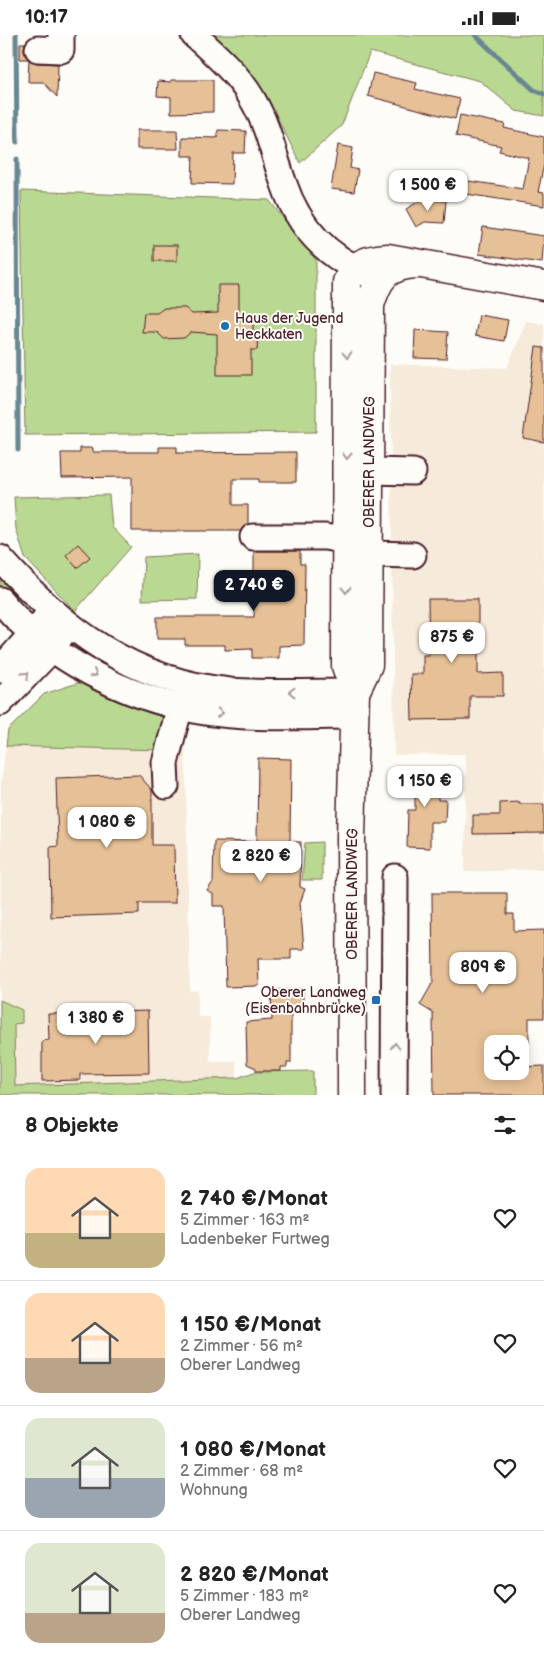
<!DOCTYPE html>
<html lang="de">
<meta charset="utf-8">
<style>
:root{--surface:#fff;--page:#f6f6f6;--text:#222;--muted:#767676;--line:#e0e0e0;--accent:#111827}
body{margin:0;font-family:"Balsamiq Sans",sans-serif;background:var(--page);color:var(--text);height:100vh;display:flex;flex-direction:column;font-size:19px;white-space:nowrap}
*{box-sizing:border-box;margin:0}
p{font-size:16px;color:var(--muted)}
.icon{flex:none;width:28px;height:28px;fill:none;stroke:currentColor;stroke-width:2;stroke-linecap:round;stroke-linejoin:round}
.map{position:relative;height:1060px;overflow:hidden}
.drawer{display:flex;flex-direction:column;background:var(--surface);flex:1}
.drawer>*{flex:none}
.controls{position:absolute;left:484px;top:1000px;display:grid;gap:10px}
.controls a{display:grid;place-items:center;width:45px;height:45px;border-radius:10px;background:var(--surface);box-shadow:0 2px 12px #0003;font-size:25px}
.price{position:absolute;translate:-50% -42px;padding:0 11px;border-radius:10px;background:#fff;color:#222;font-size:16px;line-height:32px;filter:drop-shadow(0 1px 2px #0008)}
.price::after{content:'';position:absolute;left:50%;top:30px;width:15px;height:11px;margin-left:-8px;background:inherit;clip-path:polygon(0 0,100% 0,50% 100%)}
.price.on{background:var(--accent);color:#fff}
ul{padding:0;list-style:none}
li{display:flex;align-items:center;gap:15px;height:125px;padding:0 25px}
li+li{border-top:1px solid var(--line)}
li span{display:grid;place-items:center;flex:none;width:140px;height:100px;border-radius:15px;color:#555}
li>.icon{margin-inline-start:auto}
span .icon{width:60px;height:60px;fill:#fffc;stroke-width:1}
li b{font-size:21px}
h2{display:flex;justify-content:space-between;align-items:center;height:60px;padding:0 25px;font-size:21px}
.status{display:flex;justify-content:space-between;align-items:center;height:35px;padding:0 25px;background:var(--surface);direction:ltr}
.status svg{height:14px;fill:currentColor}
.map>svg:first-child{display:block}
.built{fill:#f6eada}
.green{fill:#b9d891;stroke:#827c5e}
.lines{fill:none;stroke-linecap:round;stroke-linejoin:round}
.stream{stroke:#678790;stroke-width:5}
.building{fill:#e6c096;stroke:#4a1f2b}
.minor-casing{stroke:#4a1f2b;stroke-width:29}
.major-casing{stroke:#4a1f2b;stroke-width:31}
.minor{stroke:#fdfcf7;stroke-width:25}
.major{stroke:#fdfcf7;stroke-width:28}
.oneway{stroke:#ac999b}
.poi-dot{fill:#1f6fb2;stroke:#fdfcf7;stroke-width:2}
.labels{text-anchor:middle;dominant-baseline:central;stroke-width:4;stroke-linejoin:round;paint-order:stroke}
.poi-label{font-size:14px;fill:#4a1f2b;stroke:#fdfcf7;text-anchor:start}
.street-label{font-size:14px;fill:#4a1f2b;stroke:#fdfcf7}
</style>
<div class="status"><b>10:17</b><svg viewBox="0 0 49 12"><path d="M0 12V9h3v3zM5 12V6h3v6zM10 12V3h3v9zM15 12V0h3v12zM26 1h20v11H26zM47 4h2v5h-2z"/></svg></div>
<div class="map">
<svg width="544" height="1060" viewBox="0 0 544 1060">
<rect width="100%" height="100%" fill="#fdfcf7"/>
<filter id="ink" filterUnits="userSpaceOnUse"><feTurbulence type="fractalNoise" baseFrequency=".02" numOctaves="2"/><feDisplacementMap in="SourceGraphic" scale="10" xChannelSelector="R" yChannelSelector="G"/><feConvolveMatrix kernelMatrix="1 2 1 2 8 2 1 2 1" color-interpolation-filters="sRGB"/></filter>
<g filter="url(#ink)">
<g class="built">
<path d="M526,286L544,289V834L465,837L466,719L394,720L390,329L507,333Z"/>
<path d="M185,695L190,956H198V982H210V1026H236L237,1043L15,1051L14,989L0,967L1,749L6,711L162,715Z"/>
</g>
<g class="green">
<path d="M214,0H544V81L516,76L480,46L370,17L342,90L300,128L265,58L232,17Z"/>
<path d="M21,156L269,165L316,225V397L25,400Z"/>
<path d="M109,460L112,492L131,512L75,576L25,523L16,494L14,462Z"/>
<path d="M198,519L197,564L142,565L144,522Z"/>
<path d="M0,534L21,557L11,566L0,554Z"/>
<path d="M84,646L170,679L162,715L6,711L8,695L44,659Z"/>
<path d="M322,807V845H302L305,808Z"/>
<path d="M0,965L22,975V988L14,989L15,1051L237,1043L254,1037L313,1036V1060H0Z"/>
</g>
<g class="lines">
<g class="stream">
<path d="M16,0L17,107"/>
<path d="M475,0L534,55L544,59"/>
<path d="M17,124L18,415"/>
</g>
</g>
<g class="building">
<path d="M20,8H25L24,14L28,24H20Z"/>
<path d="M29,24L37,28L58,29L57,62L43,47H28Z"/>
<path d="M373,38L417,48L415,54L460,64L455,84L368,61Z"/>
<path d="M171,45H213V77L171,78V62L157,61L158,46L171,47Z"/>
<path d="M460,80L505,89L504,93L544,102V129L538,157L544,158V171L466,159L468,146L523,154L529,123L499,116L501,111L456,101Z"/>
<path d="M137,95H177L178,114H137Z"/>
<path d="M218,95L246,96L245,118H233L232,149L192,148L193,121H182V102L217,103Z"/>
<path d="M338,110L353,113L350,133L358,135L354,157L331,154Z"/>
<path d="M423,164L446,166L444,188L425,187L416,192L406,174Z"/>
<path d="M483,192L544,201L542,228L479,219Z"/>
<rect x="154" y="210" width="23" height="16"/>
<path d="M218,250H239V286H253V297H258L257,315H251V340H217V299L191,297L184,303L164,304L157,297H142L144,278H157L164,273H185L192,279L218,278Z"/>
<path d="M479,280L508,285L504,306L475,301Z"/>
<path d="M415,295L448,297L446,324L414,323Z"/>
<path d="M536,312L544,313V407L523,403Z"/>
<path d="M159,412H177V418L296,417V447H259V444H233V470H248V489L240,496H132V442L62,443L61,418H80V413H93V417H159Z"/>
<path d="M78,509L90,522L77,533L66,520Z"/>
<path d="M254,516H300V529H305L304,610L279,611V623H252V614L225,615V610H185V604H157V582H254Z"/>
<path d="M428,564H478V639L503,638V661H470V684L412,685L411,639H423V620H429Z"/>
<path d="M258,723L291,724L290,807H301L300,852L305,854L300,868L304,914H291V924H258L259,951L226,952L224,871H213V859L207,856L213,847L214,806L257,807Z"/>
<path d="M415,733H438V765H446L445,787H430V813L407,812L408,775H415Z"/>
<path d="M139,740L152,755V810H174L175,868H139V879L51,882L50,812L58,811L56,743Z"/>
<path d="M519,767V769H544V798L473,799V780H500V768Z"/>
<path d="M432,858H507V879H514V896L544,895V983H529V1009H492V1036H520V1032L544,1031V1060H434L433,978L420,970L433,947Z"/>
<path d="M303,954V974L295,975V978H291V1028H287V1032H281V1036H256V1033L247,1029L246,987L272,985L271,955Z"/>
<path d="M148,976L149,1038L80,1039V1045L42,1046V1006L49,1005L48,979Z"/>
</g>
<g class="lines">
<g class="minor-casing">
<g id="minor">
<path d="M194,0C216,20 240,41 254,67C269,93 274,122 284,149C299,194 329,224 373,241"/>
<path d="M38,14L61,15V0"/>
<path d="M369,436L413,437"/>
<path d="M253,502H325L347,506"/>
<path d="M369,519L413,520"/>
<path d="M0,523C63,594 132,646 230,656C271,659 313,657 355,657"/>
<path d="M0,565C48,624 125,662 199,676C249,685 304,681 354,681"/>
<path d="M0,635L45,584"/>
<path d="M0,668L53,613L62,599"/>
<path d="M166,751L165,728L180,671"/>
<path d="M394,1060L395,842"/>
</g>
</g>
<g class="major-casing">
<g id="major">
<path d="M355,657L368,630L370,270C378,244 385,231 416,229"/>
<path d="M352,1060L351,801L355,657L346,631L347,247C355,227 369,224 388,223L544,251"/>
</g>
</g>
<use href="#minor" class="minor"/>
<use href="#major" class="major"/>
</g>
<defs><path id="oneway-chevron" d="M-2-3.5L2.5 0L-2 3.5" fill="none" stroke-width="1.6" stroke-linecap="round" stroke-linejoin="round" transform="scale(1.25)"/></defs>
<g class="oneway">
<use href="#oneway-chevron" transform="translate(347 320) rotate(89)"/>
<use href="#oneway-chevron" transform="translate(347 421) rotate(91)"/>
<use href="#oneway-chevron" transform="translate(346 555) rotate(90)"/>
<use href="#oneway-chevron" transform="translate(94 639) rotate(30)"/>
<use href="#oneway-chevron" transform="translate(26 640) rotate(-44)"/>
<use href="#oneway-chevron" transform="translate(292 657) rotate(-180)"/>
<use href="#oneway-chevron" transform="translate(220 678) rotate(5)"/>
<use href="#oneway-chevron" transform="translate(395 1011) rotate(-90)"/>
</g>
</g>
<g class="poi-dot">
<circle cx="225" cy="291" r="5"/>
<rect x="371" y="960" width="10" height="10" rx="2.5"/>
</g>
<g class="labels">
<g class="poi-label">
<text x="235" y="283">Haus der Jugend<tspan x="235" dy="16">Heckkaten</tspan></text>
<text x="366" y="957" text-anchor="end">Oberer Landweg<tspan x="366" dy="16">(Eisenbahnbrücke)</tspan></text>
</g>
<g class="street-label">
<text transform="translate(369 427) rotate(-90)">OBERER LANDWEG</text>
<text transform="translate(352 859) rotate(-90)">OBERER LANDWEG</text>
</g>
</g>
</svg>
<div class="controls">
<a><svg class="icon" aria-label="locate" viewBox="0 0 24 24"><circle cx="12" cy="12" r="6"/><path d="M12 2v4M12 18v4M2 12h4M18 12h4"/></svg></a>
</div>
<b class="price" style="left:428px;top:177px">1 500 €</b>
<b class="price on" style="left:254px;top:577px">2 740 €</b>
<b class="price" style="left:452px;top:629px">875 €</b>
<b class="price" style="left:425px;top:773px">1 150 €</b>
<b class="price" style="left:107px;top:814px">1 080 €</b>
<b class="price" style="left:261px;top:848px">2 820 €</b>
<b class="price" style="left:483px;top:959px">809 €</b>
<b class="price" style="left:96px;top:1010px">1 380 €</b>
</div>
<section class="drawer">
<h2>8 Objekte<svg class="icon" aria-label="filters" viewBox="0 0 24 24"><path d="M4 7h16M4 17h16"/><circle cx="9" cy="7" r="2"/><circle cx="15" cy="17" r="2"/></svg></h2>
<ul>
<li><span style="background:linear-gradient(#ffd9b3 65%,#c2b280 0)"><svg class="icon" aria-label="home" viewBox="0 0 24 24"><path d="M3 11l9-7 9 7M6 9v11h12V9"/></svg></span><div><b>2 740 €/Monat</b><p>5 Zimmer · 163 m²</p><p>Ladenbeker Furtweg</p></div><svg class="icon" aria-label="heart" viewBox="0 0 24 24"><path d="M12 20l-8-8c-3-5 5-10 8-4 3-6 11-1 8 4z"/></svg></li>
<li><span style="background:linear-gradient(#ffd9b3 65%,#b9a48a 0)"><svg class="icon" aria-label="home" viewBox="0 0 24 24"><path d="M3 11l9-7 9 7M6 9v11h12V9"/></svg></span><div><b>1 150 €/Monat</b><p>2 Zimmer · 56 m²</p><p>Oberer Landweg</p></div><svg class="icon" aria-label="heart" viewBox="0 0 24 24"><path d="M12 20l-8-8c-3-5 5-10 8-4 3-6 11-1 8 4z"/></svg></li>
<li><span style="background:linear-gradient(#dfe7d0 60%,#9aa5b1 0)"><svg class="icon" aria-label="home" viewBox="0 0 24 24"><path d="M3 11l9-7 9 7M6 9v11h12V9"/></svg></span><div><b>1 080 €/Monat</b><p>2 Zimmer · 68 m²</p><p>Wohnung</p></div><svg class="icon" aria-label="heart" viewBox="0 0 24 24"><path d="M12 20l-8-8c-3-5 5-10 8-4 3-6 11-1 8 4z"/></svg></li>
<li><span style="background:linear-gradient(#dfe7d0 70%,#b9a48a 0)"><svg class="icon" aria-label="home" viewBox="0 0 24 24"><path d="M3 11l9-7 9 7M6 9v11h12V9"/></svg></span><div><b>2 820 €/Monat</b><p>5 Zimmer · 183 m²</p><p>Oberer Landweg</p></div><svg class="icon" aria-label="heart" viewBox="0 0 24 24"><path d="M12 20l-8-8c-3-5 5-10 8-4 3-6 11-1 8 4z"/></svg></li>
</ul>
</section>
